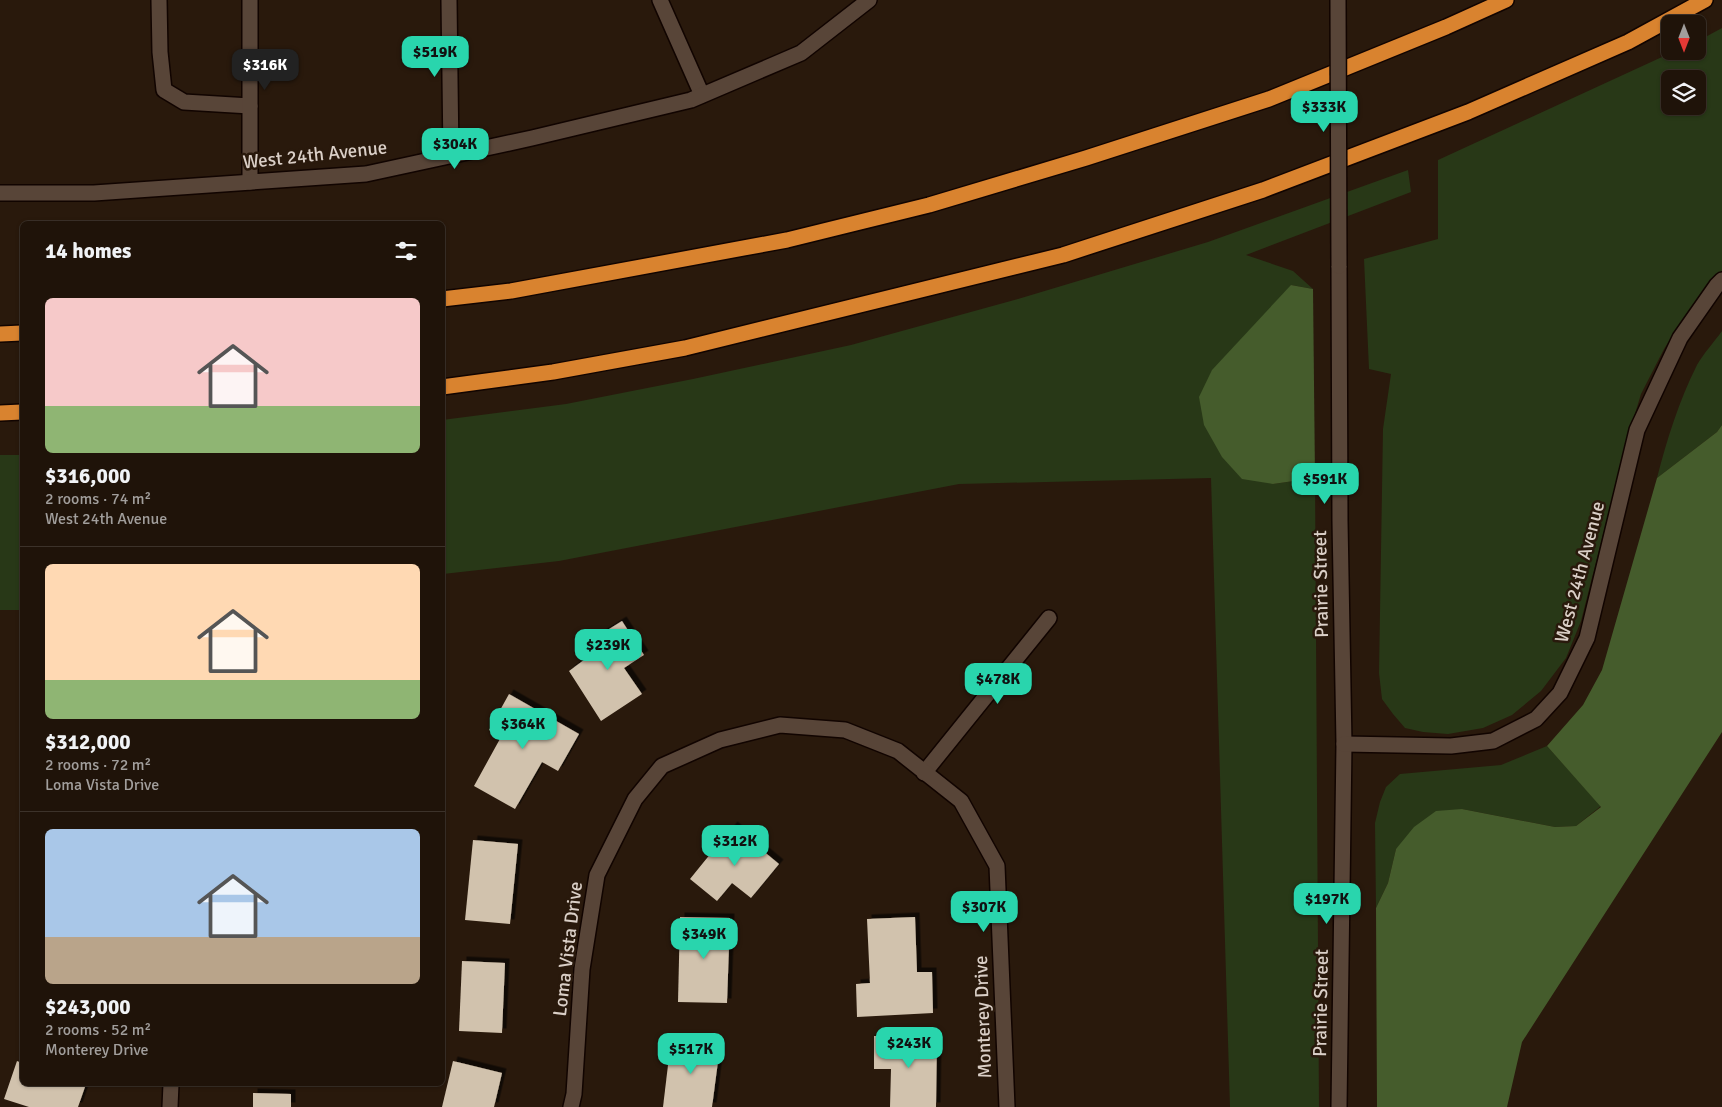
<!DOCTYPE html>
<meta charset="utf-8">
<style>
:root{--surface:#1f1309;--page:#271c12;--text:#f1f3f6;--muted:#a19e9c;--line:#3c322a;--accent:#29d5ad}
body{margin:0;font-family:Signika,sans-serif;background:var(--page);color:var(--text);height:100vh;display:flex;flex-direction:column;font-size:19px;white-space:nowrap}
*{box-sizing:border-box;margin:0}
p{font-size:16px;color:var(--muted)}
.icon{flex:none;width:28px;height:28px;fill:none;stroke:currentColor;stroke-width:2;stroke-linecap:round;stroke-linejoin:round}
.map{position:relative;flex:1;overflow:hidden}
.sheet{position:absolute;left:20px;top:221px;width:425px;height:865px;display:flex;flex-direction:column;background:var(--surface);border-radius:8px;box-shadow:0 1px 4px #0004,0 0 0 1px var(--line)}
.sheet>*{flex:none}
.needle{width:32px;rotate:180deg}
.tools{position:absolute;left:1661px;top:15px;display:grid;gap:10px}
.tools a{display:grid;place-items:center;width:45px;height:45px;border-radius:8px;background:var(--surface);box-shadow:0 1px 4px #0004,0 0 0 1px var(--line);font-size:25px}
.price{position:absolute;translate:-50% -42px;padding:0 11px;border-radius:10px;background:var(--accent);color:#111;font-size:16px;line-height:32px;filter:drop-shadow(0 1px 2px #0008)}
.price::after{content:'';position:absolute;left:50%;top:30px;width:15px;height:11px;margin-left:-8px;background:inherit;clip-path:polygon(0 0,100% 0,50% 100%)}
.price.current{background:#222;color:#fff}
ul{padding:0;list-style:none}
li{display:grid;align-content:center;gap:10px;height:265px;padding:0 25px}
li+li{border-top:1px solid var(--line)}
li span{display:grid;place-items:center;height:155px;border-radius:8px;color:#555}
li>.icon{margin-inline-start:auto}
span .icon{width:90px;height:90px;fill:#fffc;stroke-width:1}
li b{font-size:21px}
h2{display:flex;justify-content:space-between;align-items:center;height:60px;padding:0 25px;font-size:21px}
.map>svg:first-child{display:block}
.green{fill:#283817;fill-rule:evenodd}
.forest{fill:#455c2c}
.building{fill:#d1c2ad;filter:url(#shadow)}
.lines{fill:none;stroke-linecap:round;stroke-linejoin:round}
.minor-casing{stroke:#110400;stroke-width:18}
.highway-casing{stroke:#110400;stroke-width:18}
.minor{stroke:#584538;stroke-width:15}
.highway{stroke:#d9832f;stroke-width:15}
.minor-bridge-casing{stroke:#110400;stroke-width:18;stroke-linecap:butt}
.minor-bridge{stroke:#584538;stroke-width:15}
.labels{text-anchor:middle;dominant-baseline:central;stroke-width:5;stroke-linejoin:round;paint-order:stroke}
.street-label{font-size:19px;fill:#dacfc7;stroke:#29190c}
</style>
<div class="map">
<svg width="1722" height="1107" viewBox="0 0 1722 1107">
<defs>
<filter id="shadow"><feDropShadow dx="4.5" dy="-4.5" stdDeviation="0" flood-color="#0009"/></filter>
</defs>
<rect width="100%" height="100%" fill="#29190c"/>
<g class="green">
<path d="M1722,28V271L1687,313L1664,349L1641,394L1627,440L1581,621L1566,658L1541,691L1512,715L1483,728L1448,734L1423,732L1405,728L1393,714L1382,699L1379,673L1383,429L1391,374L1369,369L1364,259L1438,239V160L1675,51H1698V41ZM1670,79H1698V106H1670Z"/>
<path d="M1408,170L1411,192L1246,255L1293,271L1313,289L1291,285L1273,484L1315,478L1319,1107H1230L1211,478L959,484L559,561L443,574L442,420L566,404L693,379L851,345L1018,299L1208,242Z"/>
<path d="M1722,331V425L1717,432L1657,478C1667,439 1679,401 1697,365C1704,353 1714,342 1722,331Z"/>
<rect x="0" y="455" width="22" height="155"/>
<path d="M1547,746L1601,806L1576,826L1555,827L1462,809L1396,849L1388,883L1376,908L1375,823L1380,802L1386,787L1400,774L1501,765Z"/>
</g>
<g class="forest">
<path d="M1291,285L1313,289L1315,478L1273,484L1242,479L1222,457L1204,425L1199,397L1212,370Z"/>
<path d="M1722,425V732L1522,1042L1507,1107H1377L1376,908L1388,883L1396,849L1414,827L1436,811L1462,809L1555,827L1576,826L1601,807L1547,746L1583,705L1602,670L1657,478L1717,432Z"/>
</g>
<g class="building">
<path d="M622,621L644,655L624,668L642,694L601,721L569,671L584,660L577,649Z"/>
<path d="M509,694L579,734L558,771L542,762L515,809L474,786L501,737L489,730Z"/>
<path d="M733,826L779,864L751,898L732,883L717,901L690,879Z"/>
<path d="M473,840L518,844L510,924L465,920Z"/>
<path d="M680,917L730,918L727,1003L678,1002Z"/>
<path d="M915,917L917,972H932L933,1013L857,1017L856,984L870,983L867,919Z"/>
<path d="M462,961L505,963L502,1033L459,1031Z"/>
<path d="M874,1036L937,1037L936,1107H890L891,1069H874Z"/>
<path d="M671,1040L720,1046L712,1107H663Z"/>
<path d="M17,1061L22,1063V1084H86L78,1107H29L4,1099Z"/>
<path d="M453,1061L502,1073L494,1107H442Z"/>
<path d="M253,1093L291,1094V1107H253Z"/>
</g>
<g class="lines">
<g class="minor-casing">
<g id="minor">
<path d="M159,0L160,52L164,90L184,102L250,106"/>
<path d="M449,0L451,156"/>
<path d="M660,0L702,95"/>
<path d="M250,182V0"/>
<path d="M0,193H94L366,174L532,138L691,100L801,53L869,0"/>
<path d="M1339,266L1340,521L1344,744L1339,1107"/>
<path d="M1344,744L1451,746L1493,741L1536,719L1560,693L1587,638L1637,430L1680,338L1717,285L1722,280"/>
<path d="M924,773L1049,618"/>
<path d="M170,1107L171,1084"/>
<path d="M571,1107L574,1094L582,969L597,875L635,799L662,766L720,740L780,725L845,730L898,751L961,801L997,866L1007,1107"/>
</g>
</g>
<g class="highway-casing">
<g id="highway">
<path d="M442,299L511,291L787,240L929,205L1086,158L1269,99L1446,27L1506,0"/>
<path d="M0,334L22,333"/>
<path d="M442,387L553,372L685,348L1063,255L1263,190L1468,112L1628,42L1705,0"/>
<path d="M0,413L22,412"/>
</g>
</g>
<use href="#minor" class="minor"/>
<use href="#highway" class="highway"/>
<g class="minor-bridge-casing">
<path id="minor-bridge" d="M1338,0L1339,266"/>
</g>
<use href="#minor-bridge" class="minor-bridge"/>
</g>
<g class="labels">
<g class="street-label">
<text transform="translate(315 155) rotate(-6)">West 24th Avenue</text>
<text transform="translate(1580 572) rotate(-75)">West 24th Avenue</text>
<text transform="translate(1321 584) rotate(-91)">Prairie Street</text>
<text transform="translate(568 949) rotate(-83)">Loma Vista Drive</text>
<text transform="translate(1321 1003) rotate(-89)">Prairie Street</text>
<text transform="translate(983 1017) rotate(-92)">Monterey Drive</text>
</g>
</g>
</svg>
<div class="tools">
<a><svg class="needle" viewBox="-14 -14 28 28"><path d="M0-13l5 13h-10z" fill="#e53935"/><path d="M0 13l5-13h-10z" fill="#a19e9c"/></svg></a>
<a><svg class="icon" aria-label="layers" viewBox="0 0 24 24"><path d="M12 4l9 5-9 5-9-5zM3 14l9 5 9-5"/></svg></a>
</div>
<b class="price" style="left:435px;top:78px">$519K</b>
<b class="price current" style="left:265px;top:91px">$316K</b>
<b class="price" style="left:1324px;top:133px">$333K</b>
<b class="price" style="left:455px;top:170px">$304K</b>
<b class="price" style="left:1325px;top:505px">$591K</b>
<b class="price" style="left:608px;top:671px">$239K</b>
<b class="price" style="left:998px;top:705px">$478K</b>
<b class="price" style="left:523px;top:750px">$364K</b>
<b class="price" style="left:735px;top:867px">$312K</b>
<b class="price" style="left:1327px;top:925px">$197K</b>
<b class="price" style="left:984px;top:933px">$307K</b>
<b class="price" style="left:704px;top:960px">$349K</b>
<b class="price" style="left:909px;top:1069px">$243K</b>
<b class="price" style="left:691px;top:1075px">$517K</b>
<section class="sheet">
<h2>14 homes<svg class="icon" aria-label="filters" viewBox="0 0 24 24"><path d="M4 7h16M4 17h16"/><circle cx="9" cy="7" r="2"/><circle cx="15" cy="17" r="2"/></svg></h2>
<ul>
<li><span style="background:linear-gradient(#f6c9c9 70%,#8fb573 0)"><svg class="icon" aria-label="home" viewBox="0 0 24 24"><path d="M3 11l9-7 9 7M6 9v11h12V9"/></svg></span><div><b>$316,000</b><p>2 rooms · 74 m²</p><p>West 24th Avenue</p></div></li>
<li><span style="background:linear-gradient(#ffd9b3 75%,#8fb573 0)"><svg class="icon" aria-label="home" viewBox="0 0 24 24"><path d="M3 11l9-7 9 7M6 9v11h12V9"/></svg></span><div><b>$312,000</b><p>2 rooms · 72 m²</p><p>Loma Vista Drive</p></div></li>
<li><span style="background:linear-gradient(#a9c7e8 70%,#b9a48a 0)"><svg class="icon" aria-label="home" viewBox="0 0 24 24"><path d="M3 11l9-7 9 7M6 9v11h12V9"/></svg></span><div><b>$243,000</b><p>2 rooms · 52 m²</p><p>Monterey Drive</p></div></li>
</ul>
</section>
</div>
